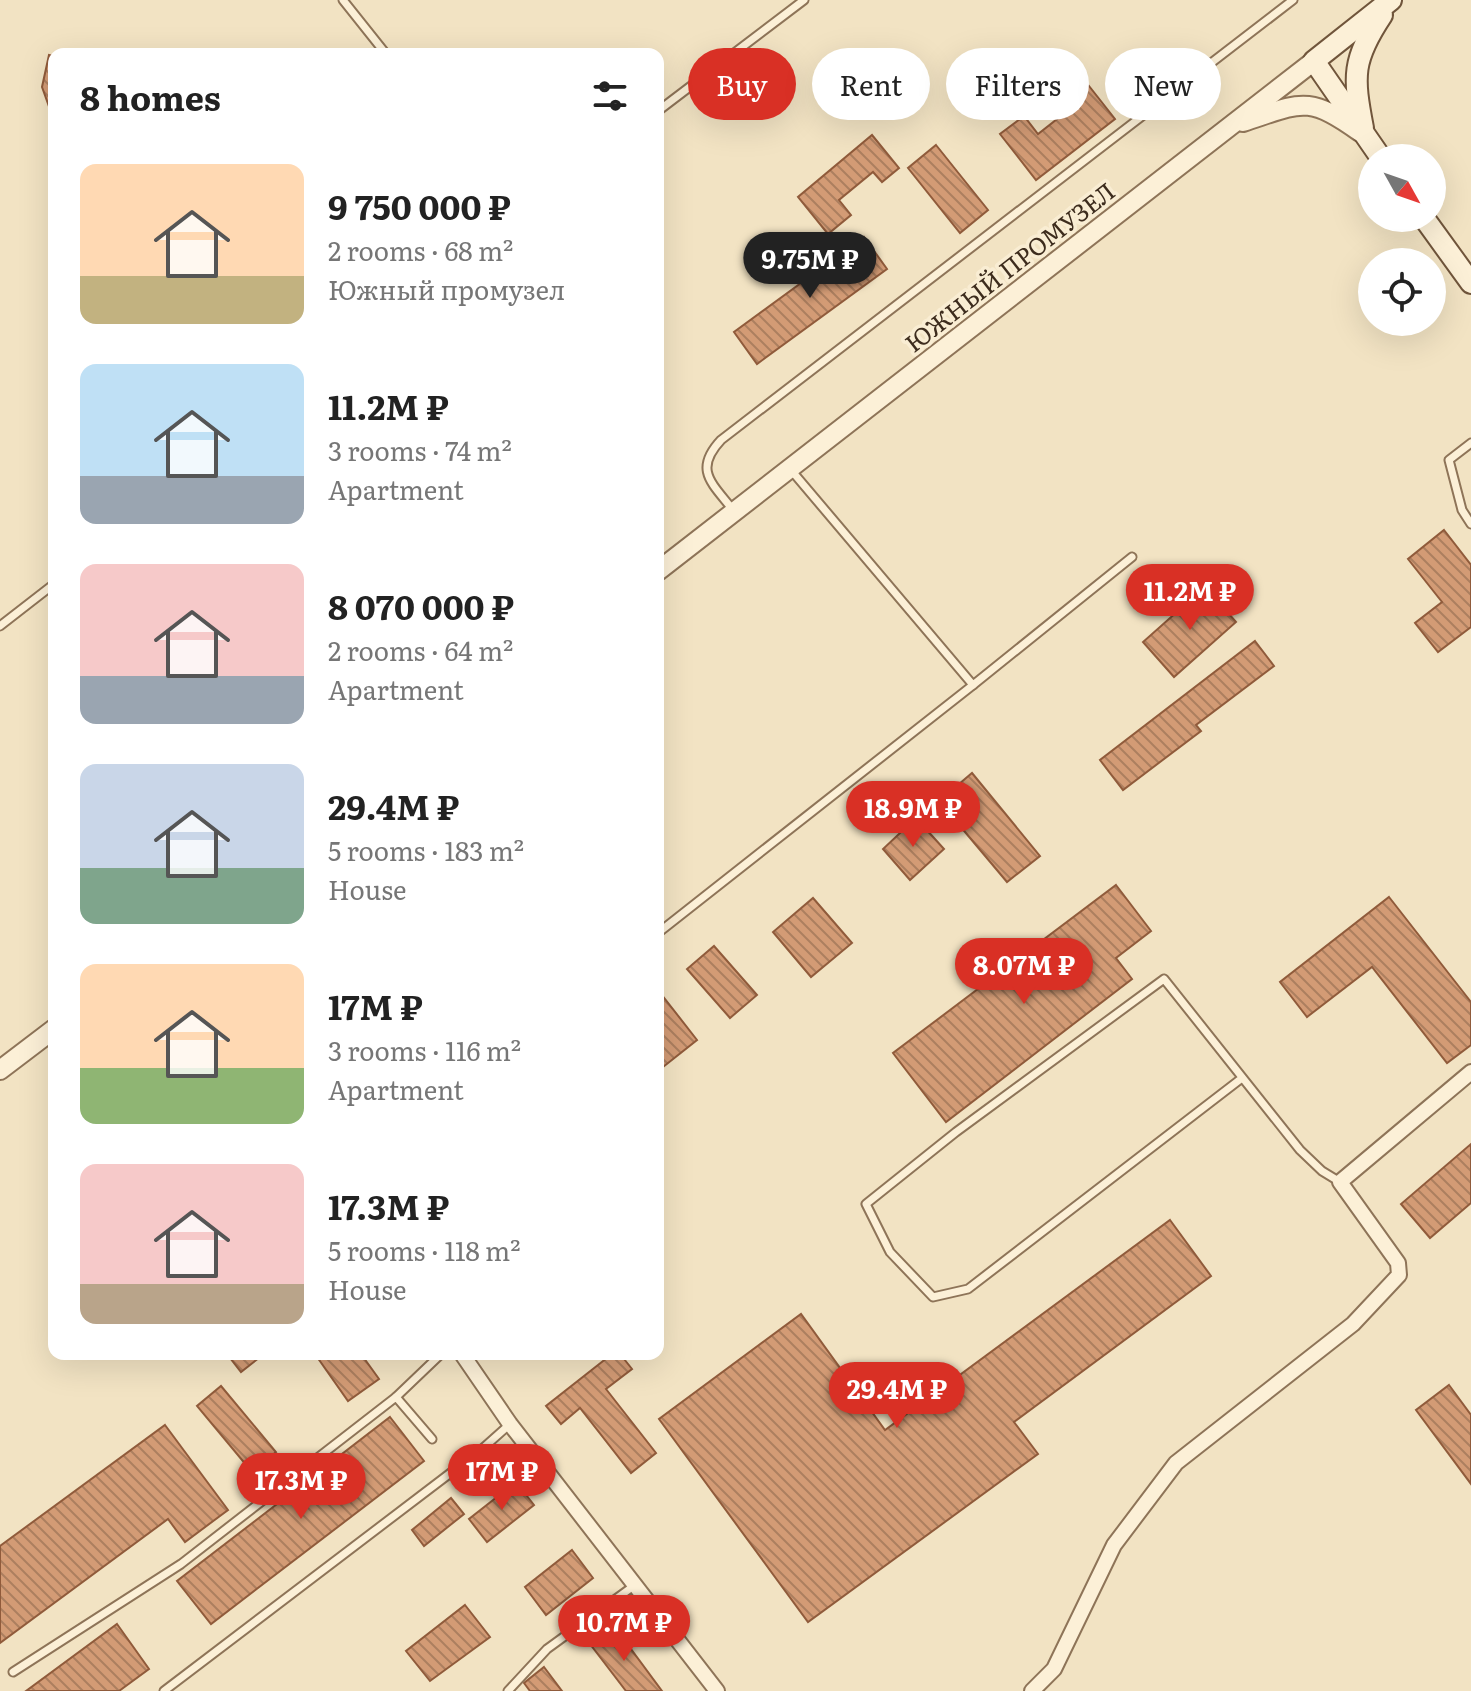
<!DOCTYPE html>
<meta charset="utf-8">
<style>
:root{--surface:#fff;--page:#f6f6f6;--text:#222;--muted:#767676;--accent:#d93025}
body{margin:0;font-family:Literata,serif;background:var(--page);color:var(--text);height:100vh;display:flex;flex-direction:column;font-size:30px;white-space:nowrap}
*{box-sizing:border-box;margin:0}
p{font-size:26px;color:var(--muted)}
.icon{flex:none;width:44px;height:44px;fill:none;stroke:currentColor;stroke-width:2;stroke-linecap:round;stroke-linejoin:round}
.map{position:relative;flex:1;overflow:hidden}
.drawer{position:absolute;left:48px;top:48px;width:616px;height:1312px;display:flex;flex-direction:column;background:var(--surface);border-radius:16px;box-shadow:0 8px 32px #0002}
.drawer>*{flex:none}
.hud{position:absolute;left:688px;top:48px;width:662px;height:72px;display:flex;gap:16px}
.needle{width:52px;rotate:130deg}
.fabs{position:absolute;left:1358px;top:144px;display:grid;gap:16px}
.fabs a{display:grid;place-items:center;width:88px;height:88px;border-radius:50%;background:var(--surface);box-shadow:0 8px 32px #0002;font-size:40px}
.price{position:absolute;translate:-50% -68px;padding:0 18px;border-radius:28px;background:var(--accent);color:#fff;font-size:26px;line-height:52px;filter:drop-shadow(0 2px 4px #0008)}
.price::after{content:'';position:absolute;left:50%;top:48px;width:24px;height:18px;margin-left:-12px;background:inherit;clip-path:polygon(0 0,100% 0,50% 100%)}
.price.on{background:#222;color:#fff}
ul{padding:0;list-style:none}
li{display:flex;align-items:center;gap:24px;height:200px;padding:0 32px}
li span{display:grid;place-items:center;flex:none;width:224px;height:160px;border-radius:16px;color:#555}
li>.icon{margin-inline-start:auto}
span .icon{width:96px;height:96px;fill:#fffc;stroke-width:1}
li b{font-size:34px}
h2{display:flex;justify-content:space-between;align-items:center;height:96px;padding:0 32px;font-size:34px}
.chip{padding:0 28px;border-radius:36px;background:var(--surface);box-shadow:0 8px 32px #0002;font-size:28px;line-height:72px}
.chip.on{background:var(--accent);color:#fff}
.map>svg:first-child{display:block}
.building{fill:url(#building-back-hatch);stroke:#905b3b;stroke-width:2}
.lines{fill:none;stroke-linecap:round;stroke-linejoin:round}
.service-casing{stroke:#8e7458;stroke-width:11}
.minor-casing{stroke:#8e7458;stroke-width:18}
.tertiary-casing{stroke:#8e7458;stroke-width:22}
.secondary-casing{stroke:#70553b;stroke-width:24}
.service{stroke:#fcf0d7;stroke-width:7}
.minor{stroke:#fcf0d7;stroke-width:14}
.tertiary{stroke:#fcf0d7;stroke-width:18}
.secondary{stroke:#fcf0d7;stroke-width:20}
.labels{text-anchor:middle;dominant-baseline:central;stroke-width:7;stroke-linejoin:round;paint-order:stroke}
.street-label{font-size:24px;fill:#3d2c1d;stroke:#f9edd3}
</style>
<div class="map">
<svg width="1471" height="1691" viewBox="0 0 1471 1691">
<defs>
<pattern id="building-back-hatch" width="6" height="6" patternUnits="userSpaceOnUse" patternTransform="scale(2)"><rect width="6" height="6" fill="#d39b75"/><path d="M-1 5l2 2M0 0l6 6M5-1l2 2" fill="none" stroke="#ac7f5f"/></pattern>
</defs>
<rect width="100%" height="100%" fill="#f2e3c3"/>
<g class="building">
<path d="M49,55L54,56L52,115L42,87Z"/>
<path d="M1078,72L1115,119L1036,180L1000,134L1024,116L1038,134L1071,108L1056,89Z"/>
<path d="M872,135L899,168L882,182L873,172L839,200L851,215L828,234L798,197Z"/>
<path d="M936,145L988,210L960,233L908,168Z"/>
<path d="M864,237L887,269L757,364L734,332Z"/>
<path d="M1444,530L1471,565V627L1438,652L1415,623L1442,602L1408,559Z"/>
<path d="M1205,587L1236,622L1174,677L1143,642Z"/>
<path d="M1255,641L1274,666L1196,725L1201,731L1123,790L1100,760Z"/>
<path d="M972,773L1040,856L1007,882L939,801Z"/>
<path d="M916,818L944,849L910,880L883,849Z"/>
<path d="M1116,885L1151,931L1116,958L1132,979L946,1122L893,1053Z"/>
<path d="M1389,897L1471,1002V1045L1447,1063L1372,967L1307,1017L1280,982Z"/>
<path d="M813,898L852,943L811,977L773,932Z"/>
<path d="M714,946L757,995L730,1018L687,969Z"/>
<path d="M658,990L697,1040L658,1071Z"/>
<path d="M1471,1144V1203L1430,1238L1401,1204Z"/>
<path d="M1170,1220L1211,1276L1014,1422L1038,1454L808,1622L659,1419L801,1314L885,1430Z"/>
<path d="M227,1354H264L241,1372Z"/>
<path d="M315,1354H361L379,1379L348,1401Z"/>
<path d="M612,1354H620L632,1369L606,1389L656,1453L631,1473L580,1408L561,1424L546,1406Z"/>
<path d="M1449,1385L1471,1415V1484L1416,1410Z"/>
<path d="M221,1386L276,1452L252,1472L197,1406Z"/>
<path d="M390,1417L424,1461L211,1624L177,1581Z"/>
<path d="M165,1425L228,1510L185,1542L168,1519L0,1643V1546Z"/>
<path d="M516,1482L534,1505L487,1542L469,1519Z"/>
<path d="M451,1498L464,1514L424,1546L412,1530Z"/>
<path d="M572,1550L593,1578L546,1615L525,1587Z"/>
<path d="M465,1605L490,1637L430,1681L406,1651Z"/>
<path d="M117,1624L149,1669L119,1691H26Z"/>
<path d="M614,1626L662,1691H626L590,1644Z"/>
<path d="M544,1667L562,1691H530L524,1683Z"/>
</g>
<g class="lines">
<g class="service-casing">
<g id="service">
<path d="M343,0L386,54"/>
<path d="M658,111L804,0"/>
<path d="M1471,443L1449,460L1462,510L1471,524"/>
<path d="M791,470L973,685L1132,557"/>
<path d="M733,510C712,483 693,470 721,440L1293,0"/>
<path d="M0,626L54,584"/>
<path d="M658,933L973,685"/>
<path d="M1242,1078L968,1289L933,1297L890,1252L866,1204L956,1132L1164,979L1300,1150L1322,1171L1340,1182"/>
<path d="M396,1397L441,1354"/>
<path d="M13,1672L181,1564L396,1397L432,1439"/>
<path d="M164,1691L482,1449L510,1424"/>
<path d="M508,1691L547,1649L635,1585"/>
</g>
</g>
<g class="minor-casing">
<g id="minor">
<path d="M462,1354L510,1424L717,1691"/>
<path d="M1032,1691L1054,1669L1114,1545L1176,1463L1353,1324L1399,1275L1398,1263L1340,1182L1471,1072"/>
</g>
</g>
<g class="tertiary-casing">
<g id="tertiary">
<path d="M1243,122C1301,103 1307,94 1360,132"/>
<path d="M658,571L1314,61"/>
<path d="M0,1070L54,1029"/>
</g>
</g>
<g class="secondary-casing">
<g id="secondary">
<path d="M1363,128C1353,76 1352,60 1382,15"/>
<path d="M1381,158L1314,61L1391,0"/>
<path d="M1424,218L1471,283"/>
</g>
</g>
<use href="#service" class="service"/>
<use href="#minor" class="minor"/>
<use href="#tertiary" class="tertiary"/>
<use href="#secondary" class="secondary"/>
</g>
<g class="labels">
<g class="street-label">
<text transform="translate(1009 266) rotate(-38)">ЮЖНЫЙ ПРОМУЗЕЛ</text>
</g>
</g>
</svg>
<div class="fabs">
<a><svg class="needle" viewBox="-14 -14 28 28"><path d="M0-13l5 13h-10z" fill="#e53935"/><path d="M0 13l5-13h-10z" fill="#767676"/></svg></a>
<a><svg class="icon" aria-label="locate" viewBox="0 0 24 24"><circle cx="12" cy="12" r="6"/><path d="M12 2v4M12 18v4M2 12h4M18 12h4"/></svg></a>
</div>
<b class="price on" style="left:810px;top:300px">9.75M ₽</b>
<b class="price" style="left:1190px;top:632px">11.2M ₽</b>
<b class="price" style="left:913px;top:849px">18.9M ₽</b>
<b class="price" style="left:1024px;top:1006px">8.07M ₽</b>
<b class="price" style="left:897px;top:1430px">29.4M ₽</b>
<b class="price" style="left:502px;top:1512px">17M ₽</b>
<b class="price" style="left:301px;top:1521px">17.3M ₽</b>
<b class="price" style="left:624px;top:1663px">10.7M ₽</b>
<div class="hud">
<a class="chip on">Buy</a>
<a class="chip">Rent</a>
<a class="chip">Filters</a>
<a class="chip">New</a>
</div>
<section class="drawer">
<h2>8 homes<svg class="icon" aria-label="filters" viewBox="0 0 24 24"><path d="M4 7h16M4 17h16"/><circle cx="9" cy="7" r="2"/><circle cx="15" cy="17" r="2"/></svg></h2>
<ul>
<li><span style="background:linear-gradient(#ffd9b3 70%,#c2b280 0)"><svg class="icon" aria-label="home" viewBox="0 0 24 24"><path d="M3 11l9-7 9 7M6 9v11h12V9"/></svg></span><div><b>9 750 000 ₽</b><p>2 rooms · 68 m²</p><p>Южный промузел</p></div></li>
<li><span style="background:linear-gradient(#bfe0f5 70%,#9aa5b1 0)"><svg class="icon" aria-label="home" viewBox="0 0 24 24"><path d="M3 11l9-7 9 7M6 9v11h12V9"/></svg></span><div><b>11.2M ₽</b><p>3 rooms · 74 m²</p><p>Apartment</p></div></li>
<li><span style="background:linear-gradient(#f6c9c9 70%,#9aa5b1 0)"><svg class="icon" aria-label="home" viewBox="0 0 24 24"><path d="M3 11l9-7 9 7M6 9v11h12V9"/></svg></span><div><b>8 070 000 ₽</b><p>2 rooms · 64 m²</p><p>Apartment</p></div></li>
<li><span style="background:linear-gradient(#c9d6e8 65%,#7fa58c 0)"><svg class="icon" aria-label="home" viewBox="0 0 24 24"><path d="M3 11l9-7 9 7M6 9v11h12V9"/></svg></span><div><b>29.4M ₽</b><p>5 rooms · 183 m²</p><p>House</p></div></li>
<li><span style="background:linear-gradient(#ffd9b3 65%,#8fb573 0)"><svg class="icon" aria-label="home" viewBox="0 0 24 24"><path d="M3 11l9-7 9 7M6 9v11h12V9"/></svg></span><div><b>17M ₽</b><p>3 rooms · 116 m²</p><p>Apartment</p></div></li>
<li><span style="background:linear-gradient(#f6c9c9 75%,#b9a48a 0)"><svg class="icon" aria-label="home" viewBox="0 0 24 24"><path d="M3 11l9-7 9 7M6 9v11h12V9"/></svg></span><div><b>17.3M ₽</b><p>5 rooms · 118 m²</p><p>House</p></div></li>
</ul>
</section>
</div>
